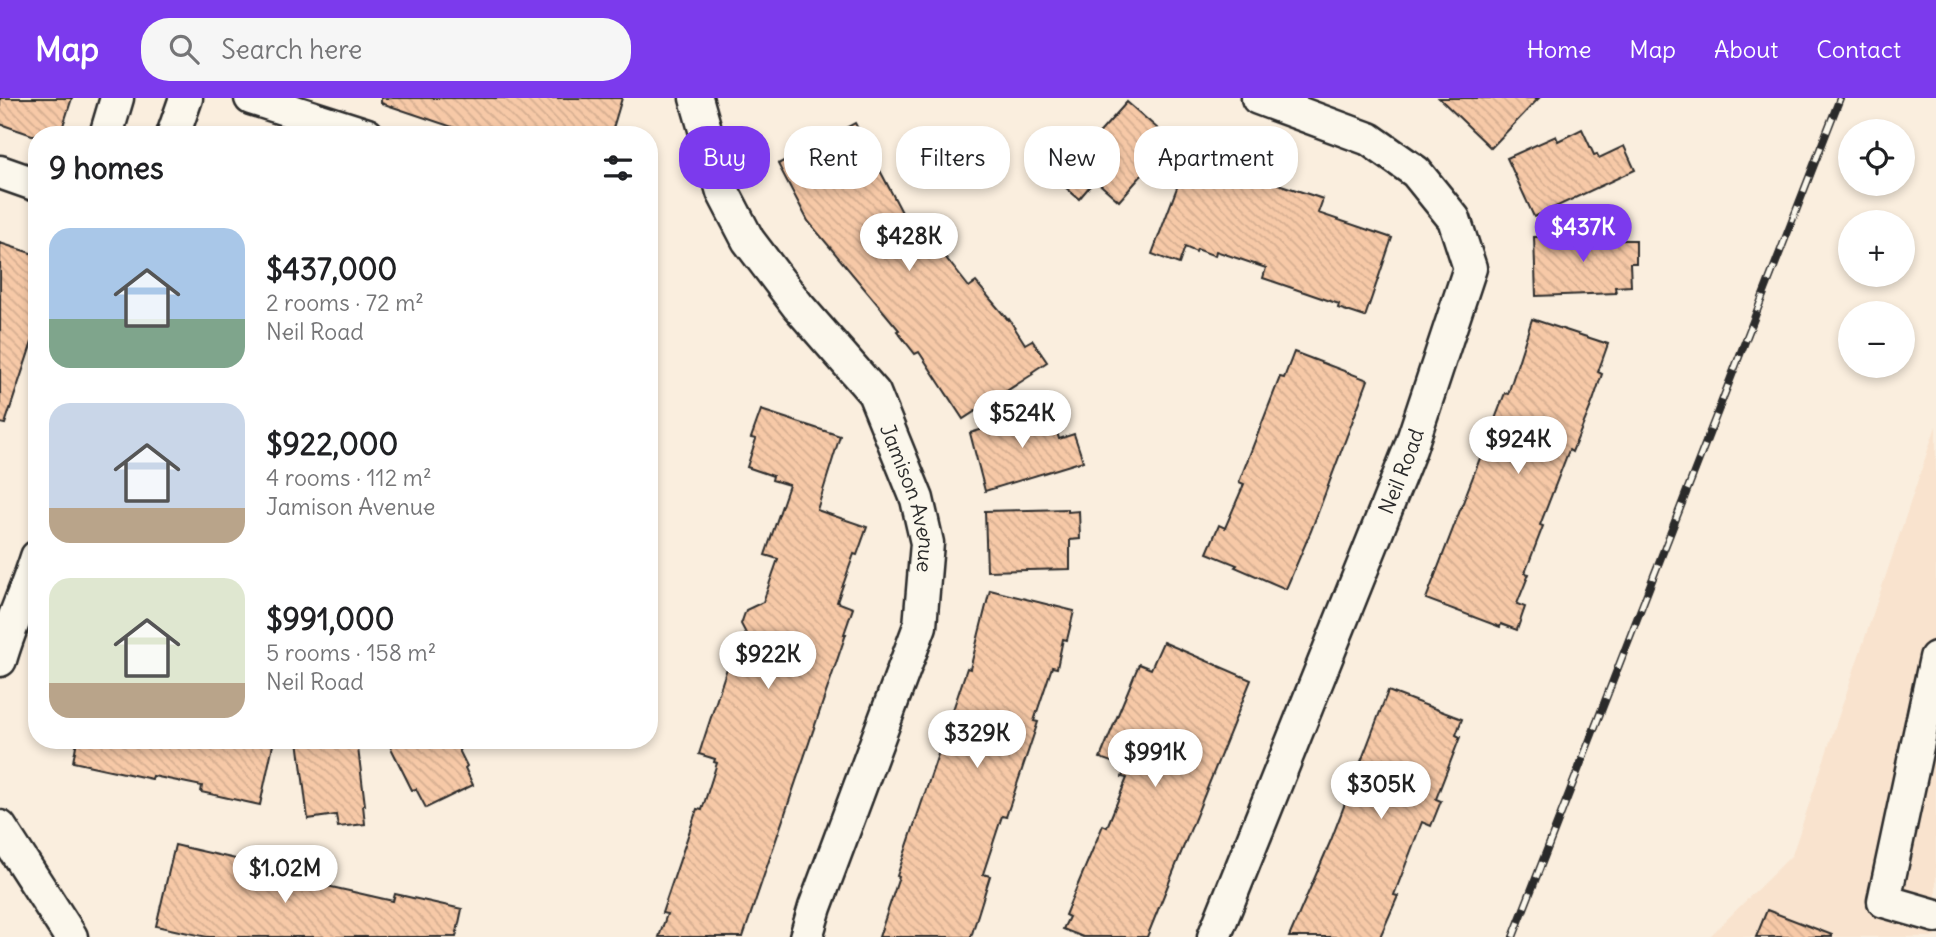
<!DOCTYPE html>
<meta charset="utf-8">
<style>
:root{--surface:#fff;--page:#f6f6f6;--text:#202124;--muted:#757577;--accent:#7c3aed}
body{margin:0;font-family:Delius,sans-serif;background:var(--page);color:var(--text);height:100vh;display:flex;flex-direction:column;font-size:26px;white-space:nowrap}
*{box-sizing:border-box;margin:0}
p{font-size:23px;color:var(--muted)}
.icon{flex:none;width:38px;height:38px;fill:none;stroke:currentColor;stroke-width:2;stroke-linecap:round;stroke-linejoin:round}
.map{position:relative;flex:1;overflow:hidden}
.sheet{position:absolute;left:28px;top:28px;width:630px;height:623px;display:flex;flex-direction:column;background:var(--surface);border-radius:28px;box-shadow:0 4px 10px #0003}
.sheet>*{flex:none}
.hud{position:absolute;left:679px;top:28px;width:665px;height:63px;display:flex;gap:14px}
.tools{position:absolute;left:1838px;top:21px;display:grid;gap:14px}
.tools a{display:grid;place-items:center;width:77px;height:77px;border-radius:50%;background:var(--surface);box-shadow:0 4px 10px #0003;font-size:35px}
.price{position:absolute;translate:-50% -60px;padding:0 16px;border-radius:24px;background:#fff;color:#222;font-size:23px;line-height:46px;filter:drop-shadow(0 2px 4px #0008)}
.price::after{content:'';position:absolute;left:50%;top:42px;width:21px;height:16px;margin-left:-10px;background:inherit;clip-path:polygon(0 0,100% 0,50% 100%)}
.price.active{background:var(--accent);color:#fff}
ul{padding:0;list-style:none}
li{display:flex;align-items:center;gap:21px;height:175px;padding:0 21px}
li span{display:grid;place-items:center;flex:none;width:196px;height:140px;border-radius:21px;color:#555}
li>.icon{margin-inline-start:auto}
span .icon{width:84px;height:84px;fill:#fffc;stroke-width:1}
li b{font-size:30px}
h2{display:flex;justify-content:space-between;align-items:center;height:84px;padding:0 21px;font-size:30px}
.pill{padding:0 24px;border-radius:28px;background:var(--surface);box-shadow:0 4px 10px #0003;font-size:24px;line-height:63px}
.pill.active{background:var(--accent);color:#fff}
header{display:flex;align-items:center;gap:42px;box-sizing:border-box;height:98px;padding:0 35px;background:var(--accent);color:#fff}
header strong{font-size:33px}
nav{display:flex;gap:38px;margin-inline-start:auto;font-size:24px}
.search{width:490px;height:63px;background:var(--page);display:flex;align-items:center;gap:18px;box-sizing:border-box;padding:0 24px;border-radius:28px;color:var(--muted);font-size:26px}
.map>svg:first-child{display:block}
.built{fill:#f9e3ce}
.building{fill:url(#building-back-hatch);stroke:#2b2b2b;stroke-width:2}
.lines{fill:none;stroke-linecap:round;stroke-linejoin:round}
.minor-casing{stroke:#2b2b2b;stroke-width:37}
.minor{stroke:#fbf7ec;stroke-width:32}
.rail-casing{stroke:#2b2b2b;stroke-width:8}
.rail{stroke:#fbf7ec;stroke-width:5;stroke-dasharray:16;stroke-linecap:butt}
.labels{text-anchor:middle;dominant-baseline:central;stroke-width:7;stroke-linejoin:round;paint-order:stroke}
.street-label{font-size:21px;fill:#2b2b2b;stroke:#fbf7ec}
</style>
<header>
<strong>Map</strong>
<div class="search"><svg class="icon" aria-label="search" viewBox="0 0 24 24"><circle cx="10" cy="10" r="6"/><path d="M15 15l6 6"/></svg>Search here</div>
<nav><a>Home</a><a>Map</a><a>About</a><a>Contact</a></nav>
</header>
<div class="map">
<svg width="1936" height="839" viewBox="0 0 1936 839">
<defs>
<pattern id="building-back-hatch" width="6" height="6" patternUnits="userSpaceOnUse" patternTransform="scale(1.75)"><rect width="6" height="6" fill="#f7c9a7"/><path d="M-1 5l2 2M0 0l6 6M5-1l2 2" fill="none" stroke="#d4ad90"/></pattern>
</defs>
<rect width="100%" height="100%" fill="#faeede"/>
<filter id="ink" filterUnits="userSpaceOnUse"><feTurbulence type="fractalNoise" baseFrequency=".0143" numOctaves="2"/><feDisplacementMap in="SourceGraphic" scale="14" xChannelSelector="R" yChannelSelector="G"/><feConvolveMatrix kernelMatrix="1 2 1 2 8 2 1 2 1" color-interpolation-filters="sRGB"/></filter>
<g filter="url(#ink)">
<path class="built" d="M1936,328V839H1709L1792,757Z"/>
<g class="building">
<path d="M0,0H72L60,37H32L0,26Z"/>
<path d="M381,0H622L611,37H476L381,5Z"/>
<path d="M1439,0H1539L1491,50Z"/>
<path d="M1127,4L1172,43L1119,103L1095,82L1079,101L1050,76L1072,54L1078,59Z"/>
<path d="M855,25L906,122L912,117L969,189L976,184L1008,222L1009,221L1025,246L1032,242L1047,264L1032,274L1033,276L963,321L919,254L915,256L897,233L899,232L808,123L778,66Z"/>
<path d="M1582,31L1594,57L1597,56L1599,60L1624,48L1635,72L1534,119L1507,60L1556,38L1558,43Z"/>
<path d="M1190,55L1265,83L1266,82L1323,101L1318,115L1392,140L1365,219L1338,210L1339,206L1263,180L1266,170L1216,153L1215,158L1197,151L1196,154L1185,149L1179,166L1152,156Z"/>
<path d="M1617,136V142H1636V165H1630L1631,188L1615,189L1616,195L1536,198L1534,139Z"/>
<path d="M0,145L37,157V229L5,326L0,325Z"/>
<path d="M1532,221L1608,246L1598,274L1602,276L1593,303L1572,354L1569,352L1540,427L1543,428L1525,475L1529,476L1517,506L1525,509L1517,532L1501,526L1500,529L1426,501L1505,295L1508,296Z"/>
<path d="M1294,254L1368,282L1311,433L1286,491L1235,469L1237,467L1207,455L1219,427L1225,430L1244,386L1239,384L1280,279L1284,280Z"/>
<path d="M1050,311L1059,341L1074,336L1083,363L985,393L970,335Z"/>
<path d="M761,312L840,338L817,412L867,429L857,457L854,456L837,504L853,510L844,536H846L743,839H659L667,816L662,815L697,711L702,712L717,665L714,664L715,661L699,656L729,564L768,577L741,526L746,512L763,504L778,461L765,457L789,387L772,382L773,378L747,369L756,341L751,340Z"/>
<path d="M1068,411V414L1079,413L1080,441L1070,442V471L987,473L985,413Z"/>
<path d="M990,492L1074,513L1067,542L1063,541L1057,570L1052,569L1034,623L1038,624L1006,719L1002,718L983,776L990,778L971,839H879L899,779L897,778L958,597L967,570L970,571Z"/>
<path d="M1163,544L1251,582L1147,839H1083L1063,831L1069,819L1065,817L1103,727L1107,729L1127,680L1122,679L1126,669L1100,660L1139,566L1151,571Z"/>
<path d="M1388,593L1462,621L1456,637L1460,639L1436,701L1441,703L1431,728L1422,724L1394,797L1398,798L1380,839H1289L1331,742Z"/>
<path d="M77,642H274L260,707L201,694L202,688L153,678L152,681L73,664Z"/>
<path d="M298,642H357L365,707H363L365,726L338,729L336,717L308,721Z"/>
<path d="M387,642H454L467,668L465,670L473,687L426,710L416,691L412,692Z"/>
<path d="M175,747L240,762L239,768L393,803L395,796L462,811L456,839H207L156,828Z"/>
<path d="M1767,812L1832,837V839H1756Z"/>
</g>
<g class="lines">
<g class="minor-casing">
<g id="minor">
<path d="M251,0L367,37"/>
<path id="s1" d="M696,0L723,94L748,142L798,208L874,295L917,401L927,445L920,528L815,809L806,839"/>
<path d="M106,37L117,0"/>
<path d="M173,37L186,0"/>
<path d="M0,74L37,87"/>
<path d="M1936,560L1884,803L1936,818"/>
<path d="M0,562C10,527 26,494 37,459"/>
<path d="M0,729L71,839"/>
<path id="s2" d="M1214,839L1410,351L1470,170L1454,121L1416,74L1369,41L1258,0"/>
</g>
</g>
<use href="#minor" class="minor"/>
<g class="rail-casing">
<path id="rail" d="M1513,839L1840,0"/>
</g>
<use href="#rail" class="rail"/>
</g>
</g>
<g class="labels">
<g class="street-label">
<text stroke="none"><textPath href="#s2" startOffset="502">Neil Road</textPath></text>
<text stroke="none"><textPath href="#s1" startOffset="462">Jamison Avenue</textPath></text>
</g>
</g>
</svg>
<div class="tools">
<a><svg class="icon" aria-label="locate" viewBox="0 0 24 24"><circle cx="12" cy="12" r="6"/><path d="M12 2v4M12 18v4M2 12h4M18 12h4"/></svg></a>
<a>+</a>
<a>−</a>
</div>
<b class="price active" style="left:1583px;top:166px">$437K</b>
<b class="price" style="left:909px;top:175px">$428K</b>
<b class="price" style="left:1022px;top:352px">$524K</b>
<b class="price" style="left:1518px;top:378px">$924K</b>
<b class="price" style="left:768px;top:593px">$922K</b>
<b class="price" style="left:977px;top:672px">$329K</b>
<b class="price" style="left:1155px;top:691px">$991K</b>
<b class="price" style="left:1381px;top:723px">$305K</b>
<b class="price" style="left:285px;top:807px">$1.02M</b>
<div class="hud">
<a class="pill active">Buy</a>
<a class="pill">Rent</a>
<a class="pill">Filters</a>
<a class="pill">New</a>
<a class="pill">Apartment</a>
</div>
<section class="sheet">
<h2>9 homes<svg class="icon" aria-label="filters" viewBox="0 0 24 24"><path d="M4 7h16M4 17h16"/><circle cx="9" cy="7" r="2"/><circle cx="15" cy="17" r="2"/></svg></h2>
<ul>
<li><span style="background:linear-gradient(#a9c7e8 65%,#7fa58c 0)"><svg class="icon" aria-label="home" viewBox="0 0 24 24"><path d="M3 11l9-7 9 7M6 9v11h12V9"/></svg></span><div><b>$437,000</b><p>2 rooms · 72 m²</p><p>Neil Road</p></div></li>
<li><span style="background:linear-gradient(#c9d6e8 75%,#b9a48a 0)"><svg class="icon" aria-label="home" viewBox="0 0 24 24"><path d="M3 11l9-7 9 7M6 9v11h12V9"/></svg></span><div><b>$922,000</b><p>4 rooms · 112 m²</p><p>Jamison Avenue</p></div></li>
<li><span style="background:linear-gradient(#dfe7d0 75%,#b9a48a 0)"><svg class="icon" aria-label="home" viewBox="0 0 24 24"><path d="M3 11l9-7 9 7M6 9v11h12V9"/></svg></span><div><b>$991,000</b><p>5 rooms · 158 m²</p><p>Neil Road</p></div></li>
</ul>
</section>
</div>
